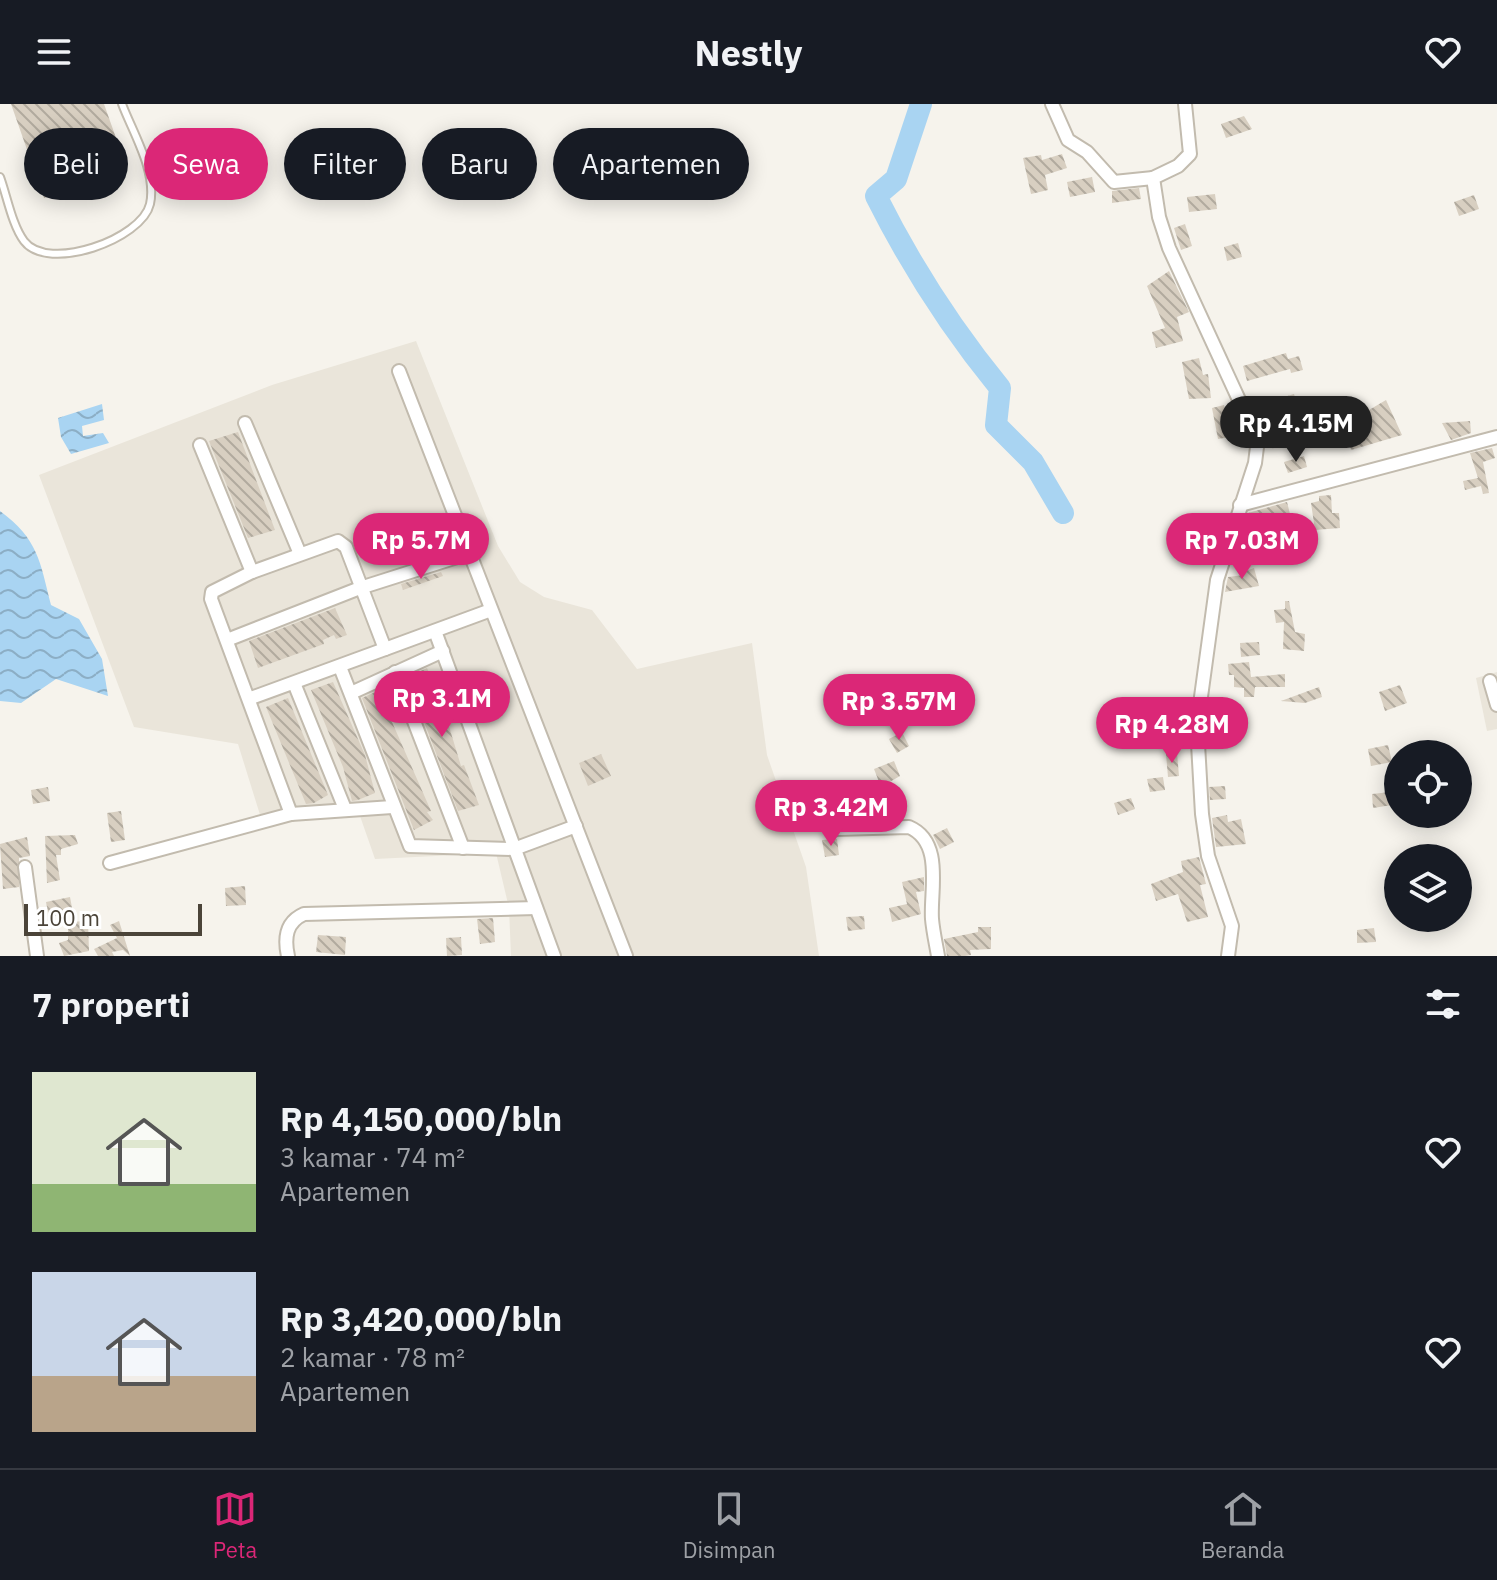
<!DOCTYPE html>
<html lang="id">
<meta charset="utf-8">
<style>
:root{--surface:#171b24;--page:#242831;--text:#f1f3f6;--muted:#9ea1a6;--line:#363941;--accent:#db2777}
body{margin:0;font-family:"IBM Plex Sans",sans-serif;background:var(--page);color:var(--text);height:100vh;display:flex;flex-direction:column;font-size:30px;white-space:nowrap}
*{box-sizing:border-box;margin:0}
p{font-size:26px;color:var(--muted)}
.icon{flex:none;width:44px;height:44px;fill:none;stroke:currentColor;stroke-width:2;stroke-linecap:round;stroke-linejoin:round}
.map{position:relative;height:852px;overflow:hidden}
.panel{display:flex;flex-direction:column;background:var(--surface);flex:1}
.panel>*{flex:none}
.hud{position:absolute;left:24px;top:24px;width:800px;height:72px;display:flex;gap:16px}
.tools{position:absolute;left:1384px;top:636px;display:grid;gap:16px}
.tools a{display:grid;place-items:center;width:88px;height:88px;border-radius:50%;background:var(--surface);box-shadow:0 4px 20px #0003;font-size:40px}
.scale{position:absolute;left:24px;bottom:20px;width:178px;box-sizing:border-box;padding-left:8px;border:4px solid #4b4439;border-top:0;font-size:22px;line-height:28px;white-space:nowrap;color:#4b4439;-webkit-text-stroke:6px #fff;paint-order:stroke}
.price{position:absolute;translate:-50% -68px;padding:0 18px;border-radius:28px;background:var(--accent);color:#fff;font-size:26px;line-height:52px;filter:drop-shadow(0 2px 4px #0008)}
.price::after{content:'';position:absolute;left:50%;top:48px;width:24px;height:18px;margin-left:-12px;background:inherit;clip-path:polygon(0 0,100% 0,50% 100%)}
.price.selected{background:#222;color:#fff}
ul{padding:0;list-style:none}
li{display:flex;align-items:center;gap:24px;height:200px;padding:0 32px}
li span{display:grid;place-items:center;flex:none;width:224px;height:160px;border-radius:0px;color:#555}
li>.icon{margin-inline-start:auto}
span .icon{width:96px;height:96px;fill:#fffc;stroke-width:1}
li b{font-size:34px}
h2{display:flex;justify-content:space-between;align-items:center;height:96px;padding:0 32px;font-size:34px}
.chip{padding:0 28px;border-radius:36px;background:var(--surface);box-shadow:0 4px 20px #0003;font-size:28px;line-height:72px}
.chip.selected{background:var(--accent);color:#fff}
header{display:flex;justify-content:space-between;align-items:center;height:104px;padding:0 32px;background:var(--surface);font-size:36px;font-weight:800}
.menu{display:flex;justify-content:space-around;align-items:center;height:112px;border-top:2px solid var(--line);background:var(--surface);font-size:22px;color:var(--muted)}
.menu a{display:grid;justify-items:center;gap:4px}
.menu .selected{color:var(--accent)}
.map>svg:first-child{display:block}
.residential{fill:#eae5da}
.water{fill:url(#water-waves)}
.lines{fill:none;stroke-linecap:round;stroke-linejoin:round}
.river{stroke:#a9d4f2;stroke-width:22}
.building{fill:url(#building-back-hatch)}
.service-casing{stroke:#c2bbae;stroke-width:10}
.minor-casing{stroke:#c2bbae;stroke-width:16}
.service{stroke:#fff;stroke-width:6}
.minor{stroke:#fff;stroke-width:12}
</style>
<header><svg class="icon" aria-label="menu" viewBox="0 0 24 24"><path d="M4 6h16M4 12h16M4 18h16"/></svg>Nestly<svg class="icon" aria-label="heart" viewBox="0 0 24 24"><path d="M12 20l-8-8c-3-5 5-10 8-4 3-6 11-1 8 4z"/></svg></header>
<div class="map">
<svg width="1497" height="852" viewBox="0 0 1497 852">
<defs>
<pattern id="water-waves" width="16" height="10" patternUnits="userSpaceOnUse" patternTransform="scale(2)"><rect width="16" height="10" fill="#a9d4f2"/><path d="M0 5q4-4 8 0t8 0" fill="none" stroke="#8caec5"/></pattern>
<pattern id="building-back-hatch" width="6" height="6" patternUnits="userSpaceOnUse" patternTransform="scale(2)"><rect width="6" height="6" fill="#d8cfc1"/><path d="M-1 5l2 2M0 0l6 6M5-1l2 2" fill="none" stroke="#b1aa9e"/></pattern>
</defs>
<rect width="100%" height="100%" fill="#f6f3ec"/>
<g class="residential">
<path d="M416,237L498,442L520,478L544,493L592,506L637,565L752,539L767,651L806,763L819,852H511L509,804L496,749L375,755L360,712L261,714L238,640L134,623L39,371L272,281Z"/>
<path d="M1497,568V625L1487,627L1476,574Z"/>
</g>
<g class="water">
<path d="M102,300L104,316L82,322L83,332L103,329L109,339L71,350L61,333L58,314Z"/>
<path d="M0,407C38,435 40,457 51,501L79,515L102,555L108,592L56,575L21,599L0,597Z"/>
</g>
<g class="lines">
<path class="river" d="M921,0L896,75L876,92C911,162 950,223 1000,284L996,321L1033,358L1063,409"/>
</g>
<g class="building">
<path d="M11,0H104L127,65L44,94Z"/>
<path d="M1244,12L1252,25L1226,34L1221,20Z"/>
<path d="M1062,50L1067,64L1045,71L1048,86L1031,90L1023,54L1041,51L1042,56Z"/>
<path d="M1092,73L1095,88L1070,93L1067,78Z"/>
<path d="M1139,84L1141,95L1112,99V87Z"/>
<path d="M1215,90L1217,105L1189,108L1187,93Z"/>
<path d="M1474,91L1479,105L1459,112L1454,98Z"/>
<path d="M1185,120L1192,142L1181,146L1174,124Z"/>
<path d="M1238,139L1242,153L1227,157L1224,143Z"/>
<path d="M1169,167L1189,208L1177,213L1183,237L1156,244L1152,228L1165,224L1147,182Z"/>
<path d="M1286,249L1288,255L1299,252L1303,266L1291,269L1290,265L1247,277L1243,262Z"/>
<path d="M1199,254L1203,271L1208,270L1211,294L1189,295L1182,258Z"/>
<path d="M1294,290L1299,306L1289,309L1297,329L1277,337L1276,333L1273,345L1254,302Z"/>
<path d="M1386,296L1402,331L1351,346L1341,310L1368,303L1369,306Z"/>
<path d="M1224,301L1230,333L1218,335L1212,304Z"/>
<path d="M1470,317L1471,329L1451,336L1442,319Z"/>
<path d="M238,328L275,426L248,434L209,337Z"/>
<path d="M1492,344L1495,354L1483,358L1489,389L1483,390L1481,382L1465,386L1463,377L1478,374L1470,349Z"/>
<path d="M1304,352L1307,363L1288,369L1284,358Z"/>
<path d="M1331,391L1332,409H1339L1340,424L1315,426L1311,399L1319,397V392Z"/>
<path d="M1287,398L1290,410L1282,412V415L1253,413L1248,409Z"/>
<path d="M424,426L428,437L370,458L367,447Z"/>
<path d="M1308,433L1310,447L1290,449L1288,435Z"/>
<path d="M1254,464L1259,482L1225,488L1228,473L1244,471L1243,468Z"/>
<path d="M441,468L443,472L403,486L401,480Z"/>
<path d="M1285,497H1289L1295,528L1305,530L1304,547L1283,545L1284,518L1276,519L1274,506L1285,505Z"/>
<path d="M335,504L347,531L336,535L334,531L323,536L324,540L258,564L249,537Z"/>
<path d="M1259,538L1260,551L1241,553L1240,539Z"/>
<path d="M1249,558L1251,573L1285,570V583H1255L1254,593H1244V584L1234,583V571H1229L1228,560Z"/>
<path d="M427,564L441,596L461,662L464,661L479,701L458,707L407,573Z"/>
<path d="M333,578L365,651L375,689L358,696L352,697L343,663L311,586Z"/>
<path d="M1400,581L1407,599L1385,607L1379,588Z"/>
<path d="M1319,583L1322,593L1305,599L1281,597Z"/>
<path d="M382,585L395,616L392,618L431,707L427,708L433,716L414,726L362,594Z"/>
<path d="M288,594L328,691L314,699L306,700L266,603Z"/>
<path d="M902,628L909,642L897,649L889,635Z"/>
<path d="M1388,641L1392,658L1371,662L1368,645Z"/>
<path d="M1177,649L1179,672L1168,673L1166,650Z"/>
<path d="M601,650L611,672L588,682L579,659Z"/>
<path d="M894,657L900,672L881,683L874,665Z"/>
<path d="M1163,673L1165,686L1150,688L1147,675Z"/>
<path d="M1225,682L1226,695L1210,696L1209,683Z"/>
<path d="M48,683L50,697L33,700L31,686Z"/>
<path d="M1390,688L1392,701L1373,704L1372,690Z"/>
<path d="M1131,694L1135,705L1118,711L1114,699Z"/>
<path d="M902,698L904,714L875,715L873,701Z"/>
<path d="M121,707L125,736L111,738L107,709Z"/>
<path d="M1227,711L1228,718L1241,715L1246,740L1216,743L1212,714Z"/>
<path d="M947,724L954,738L940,745L933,731Z"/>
<path d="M75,731L78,740L61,745V751H56L60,776L47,779L45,732Z"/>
<path d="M27,733L30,752L19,754V783L3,785L0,740Z"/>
<path d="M837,735L839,751L825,753L822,736Z"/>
<path d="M1199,753L1206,780L1200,781L1208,813L1187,818L1178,790L1156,797L1151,780L1183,768L1181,757Z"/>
<path d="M924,773V787L916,788L921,810L892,818L889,804L907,800L902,778Z"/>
<path d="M245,782L246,801L226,802L225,784Z"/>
<path d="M70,793L73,809L49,813L46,798Z"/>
<path d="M864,812L865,825L848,827L846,813Z"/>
<path d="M493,814L495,838L480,840L477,815Z"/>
<path d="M88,817L89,847L64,852L59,839L68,836V818Z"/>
<path d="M119,817L130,852L123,846L112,848L114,852H98L94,845L117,834L110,821Z"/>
<path d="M978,823H991V845L970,846L971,851L965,852H947L944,835L978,828Z"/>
<path d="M1374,824L1376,838L1357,839V826Z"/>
<path d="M318,831L346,833L345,851L316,848Z"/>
<path d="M461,833L462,851L447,852L446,834Z"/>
</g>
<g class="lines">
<g class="service-casing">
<path id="service" d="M0,73C7,92 12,121 24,137C48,169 142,135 150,100C157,68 133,29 122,0"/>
</g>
<g class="minor-casing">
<g id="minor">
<path d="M1052,0L1068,36L1087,48L1114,78L1153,74"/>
<path d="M1185,0L1190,50L1178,62L1153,74L1159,113L1169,144L1252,324L1257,343L1255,359L1217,476L1197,622L1202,710L1208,752L1232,822L1228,852"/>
<path d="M399,267L626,852"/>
<path d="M245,319L300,450"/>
<path d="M200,341L252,468"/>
<path d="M1240,401L1497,333"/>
<path d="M435,527L554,852"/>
<path d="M227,536L360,484L470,449"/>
<path d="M340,563L410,742L514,745L576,722"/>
<path d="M395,568L463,744"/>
<path d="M1490,577L1497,601"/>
<path d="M294,579L345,705"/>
<path d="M351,589L443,547"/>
<path d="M251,594L385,545"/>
<path d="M392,703L291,710L211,495L212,488L252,468L338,437L346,443L385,545L491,506"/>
<path d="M836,725L909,723C944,738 930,787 932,815C933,827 936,840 938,852"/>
<path d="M110,759L291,710"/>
<path d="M25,763L37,852"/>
<path d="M288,852C284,834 286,818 304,810L536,804"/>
</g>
</g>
<use href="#service" class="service"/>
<use href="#minor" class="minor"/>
</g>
</svg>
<div class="tools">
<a><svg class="icon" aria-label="locate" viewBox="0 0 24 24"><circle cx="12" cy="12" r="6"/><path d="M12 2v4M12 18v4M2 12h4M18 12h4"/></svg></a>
<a><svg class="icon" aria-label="layers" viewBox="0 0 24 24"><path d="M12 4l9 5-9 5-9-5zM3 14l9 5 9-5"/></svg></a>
</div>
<div class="scale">100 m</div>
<b class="price selected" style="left:1296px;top:360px">Rp 4.15M</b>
<b class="price" style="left:421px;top:477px">Rp 5.7M</b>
<b class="price" style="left:1242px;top:477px">Rp 7.03M</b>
<b class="price" style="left:442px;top:635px">Rp 3.1M</b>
<b class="price" style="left:899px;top:638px">Rp 3.57M</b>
<b class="price" style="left:1172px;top:661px">Rp 4.28M</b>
<b class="price" style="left:831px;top:744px">Rp 3.42M</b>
<div class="hud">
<a class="chip">Beli</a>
<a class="chip selected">Sewa</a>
<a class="chip">Filter</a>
<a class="chip">Baru</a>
<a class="chip">Apartemen</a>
</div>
</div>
<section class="panel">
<h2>7 properti<svg class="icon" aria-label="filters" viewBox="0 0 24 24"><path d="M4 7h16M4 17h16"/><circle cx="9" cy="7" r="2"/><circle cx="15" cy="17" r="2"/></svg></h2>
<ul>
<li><span style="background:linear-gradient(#dfe7d0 70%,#8fb573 0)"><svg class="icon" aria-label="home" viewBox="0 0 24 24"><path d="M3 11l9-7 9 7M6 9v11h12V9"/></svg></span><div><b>Rp 4,150,000/bln</b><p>3 kamar · 74 m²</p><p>Apartemen</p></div><svg class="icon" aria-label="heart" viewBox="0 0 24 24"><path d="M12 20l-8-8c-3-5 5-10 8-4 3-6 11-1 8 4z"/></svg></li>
<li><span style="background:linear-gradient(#c9d6e8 65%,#b9a48a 0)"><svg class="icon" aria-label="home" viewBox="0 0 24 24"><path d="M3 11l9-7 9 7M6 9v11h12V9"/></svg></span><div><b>Rp 3,420,000/bln</b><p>2 kamar · 78 m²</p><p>Apartemen</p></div><svg class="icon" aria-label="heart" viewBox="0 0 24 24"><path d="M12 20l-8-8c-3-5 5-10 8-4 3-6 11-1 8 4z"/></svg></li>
</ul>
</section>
<nav class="menu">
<a class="selected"><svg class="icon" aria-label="map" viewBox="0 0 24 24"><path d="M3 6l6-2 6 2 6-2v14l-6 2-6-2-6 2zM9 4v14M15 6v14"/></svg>Peta</a>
<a><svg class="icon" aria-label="saved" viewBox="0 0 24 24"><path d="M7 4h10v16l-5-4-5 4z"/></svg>Disimpan</a>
<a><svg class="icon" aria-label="home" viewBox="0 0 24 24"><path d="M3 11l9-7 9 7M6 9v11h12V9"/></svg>Beranda</a>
</nav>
